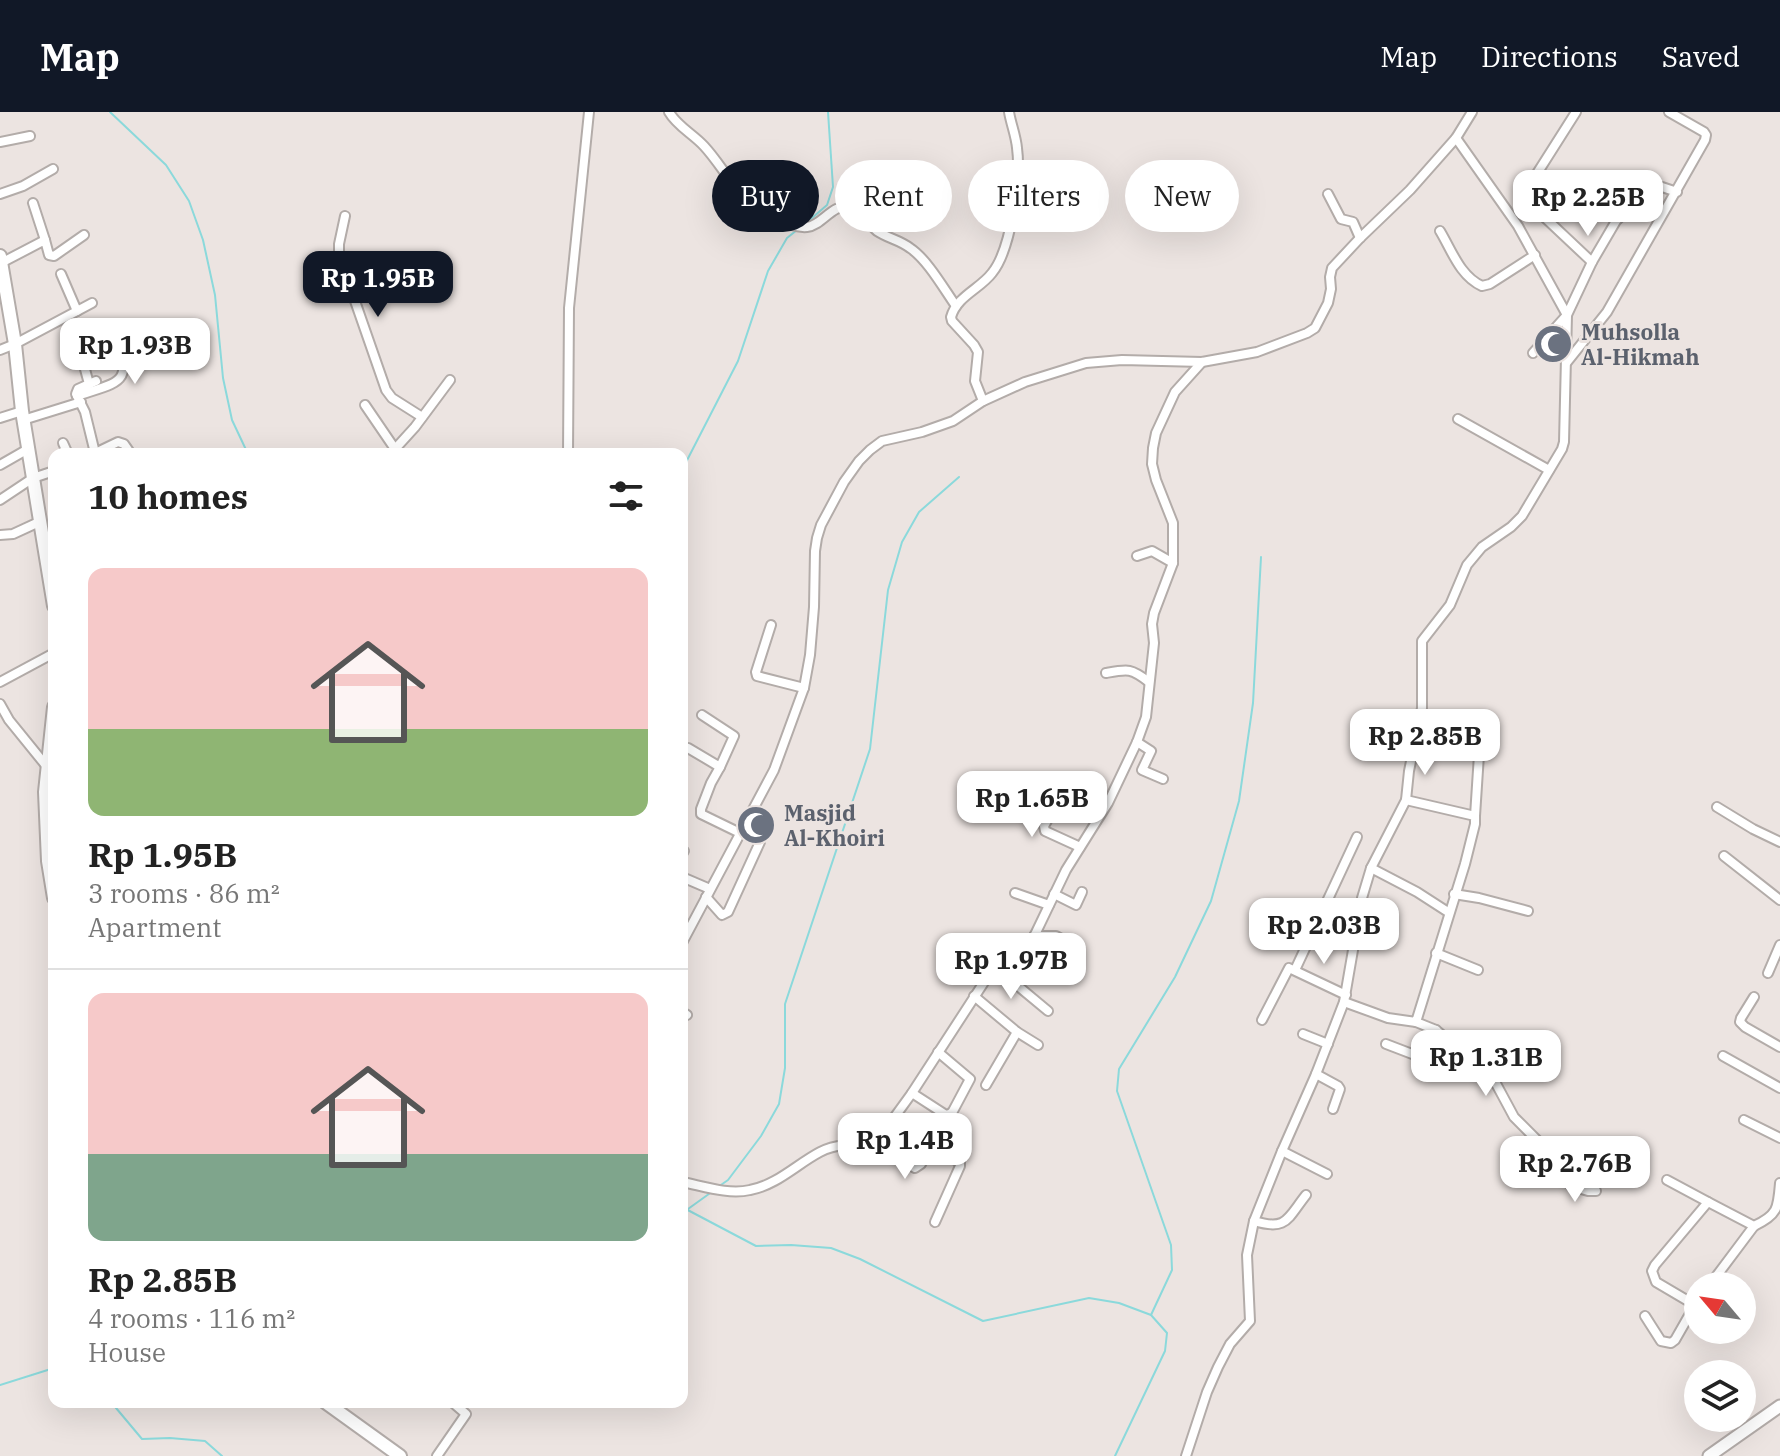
<!DOCTYPE html>
<meta charset="utf-8">
<style>
:root{--surface:#fff;--page:#f2f2f2;--text:#222;--muted:#767676;--line:#e0e0e0;--accent:#111827}
body{margin:0;font-family:"IBM Plex Serif",serif;background:var(--page);color:var(--text);height:100vh;display:flex;flex-direction:column;font-size:30px;white-space:nowrap}
*{box-sizing:border-box;margin:0}
p{font-size:26px;color:var(--muted)}
.icon{flex:none;width:44px;height:44px;fill:none;stroke:currentColor;stroke-width:2;stroke-linecap:round;stroke-linejoin:round}
.map{position:relative;flex:1;overflow:hidden}
.drawer{position:absolute;left:48px;top:336px;width:640px;height:960px;display:flex;flex-direction:column;background:var(--surface);border-radius:16px;box-shadow:0 8px 32px #0002}
.drawer>*{flex:none}
.top-card{position:absolute;left:712px;top:48px;width:760px;height:72px;display:flex;gap:16px}
.needle{width:52px;rotate:299deg}
.buttons{position:absolute;left:1684px;top:1160px;display:grid;gap:16px}
.buttons a{display:grid;place-items:center;width:72px;height:72px;border-radius:50%;background:var(--surface);box-shadow:0 8px 32px #0002;font-size:40px}
.price{position:absolute;translate:-50% -68px;padding:0 18px;border-radius:16px;background:#fff;color:#222;font-size:26px;line-height:52px;filter:drop-shadow(0 2px 4px #0008)}
.price::after{content:'';position:absolute;left:50%;top:48px;width:24px;height:18px;margin-left:-12px;background:inherit;clip-path:polygon(0 0,100% 0,50% 100%)}
.price.active{background:var(--accent);color:#fff}
ul{padding:0;list-style:none}
li{display:grid;align-content:center;gap:16px;height:424px;padding:0 40px}
li+li{border-top:2px solid var(--line)}
li span{display:grid;place-items:center;height:248px;border-radius:16px;color:#555}
li>.icon{margin-inline-start:auto}
span .icon{width:144px;height:144px;fill:#fffc;stroke-width:1}
li b{font-size:34px}
h2{display:flex;justify-content:space-between;align-items:center;height:96px;padding:0 40px;font-size:34px}
.tag{padding:0 28px;border-radius:36px;background:var(--surface);box-shadow:0 8px 32px #0002;font-size:28px;line-height:72px}
.tag.active{background:var(--accent);color:#fff}
header{display:flex;align-items:center;gap:48px;box-sizing:border-box;height:112px;padding:0 40px;background:var(--accent);color:#fff}
header strong{font-size:38px}
nav{display:flex;gap:44px;margin-inline-start:auto;font-size:28px}
.map>svg:first-child{display:block}
.lines{fill:none;stroke-linecap:round;stroke-linejoin:round}
.stream{stroke:#8bd9db;stroke-width:2}
.street-casing{stroke:#b3aca9;stroke-width:12}
.secondary-casing{stroke:#b3aca9;stroke-width:15}
.primary-casing{stroke:#b3aca9;stroke-width:16}
.street{stroke:#fff;stroke-width:8}
.secondary{stroke:#fff;stroke-width:11}
.primary{stroke:#fff;stroke-width:12}
.labels{text-anchor:middle;dominant-baseline:central;stroke-width:6;stroke-linejoin:round;paint-order:stroke}
.worship-label{font-size:22px;font-weight:bold;fill:#5b616d;stroke:#ece4e1;text-anchor:start}
</style>
<header>
<strong>Map</strong>
<nav><a>Map</a><a>Directions</a><a>Saved</a></nav>
</header>
<div class="map">
<svg width="1780" height="1344" viewBox="0 0 1780 1344">
<rect width="100%" height="100%" fill="#ece4e1"/>
<g class="lines">
<g class="stream">
<path d="M110,0L166,53L189,89L203,128L215,183L223,266L232,308L248,342"/>
<path d="M805,112L827,93L833,75L828,0"/>
<path d="M682,358L738,249L768,159L787,126L797,118"/>
<path d="M718,1075L728,1068L761,1024L779,992L785,956V892L870,637L888,478L902,430L919,400L959,365"/>
<path d="M682,1095L756,1134L791,1133L831,1136L860,1147L983,1209L1089,1186L1119,1191L1151,1203L1167,1221L1165,1239L1115,1344"/>
<path d="M688,1097L713,1079"/>
<path d="M1151,1203L1172,1158L1171,1133L1117,979L1119,957L1175,865L1211,789L1239,689L1253,591L1261,445"/>
<path d="M0,1273L54,1256"/>
<path d="M111,1290L142,1327L170,1326L205,1329L222,1344"/>
</g>
<g class="street-casing">
<g id="street">
<path d="M669,0C677,14 693,22 704,34C717,48 726,64 738,78C751,93 787,117 807,115C823,113 832,91 850,95C864,98 867,111 877,119C887,126 900,128 910,136C927,147 944,177 956,194"/>
<path d="M1576,0L1524,82L1523,85L1592,150"/>
<path d="M0,30L30,24"/>
<path d="M0,82L23,74L53,57"/>
<path d="M1328,82L1341,107L1353,110L1360,126"/>
<path d="M33,91L45,128"/>
<path d="M345,104L339,132V143L386,278L392,286L422,305"/>
<path d="M1440,119C1452,139 1460,164 1482,174L1490,172L1535,143"/>
<path d="M1,151L45,128L49,143L54,144L84,123"/>
<path d="M61,162L77,199"/>
<path d="M79,235L89,272"/>
<path d="M0,238L15,232L92,191"/>
<path d="M1533,241L1567,203L1592,150L1616,109L1628,97L1648,78L1654,75H1662L1677,80"/>
<path d="M1567,250L1607,200L1705,28L1706,23L1704,20L1669,0"/>
<path d="M77,284C128,267 127,273 121,218"/>
<path d="M983,289L975,269L978,240L974,233L952,209L951,205C957,184 980,177 992,161C1011,138 1021,66 1017,36C1016,24 1011,12 1009,0"/>
<path d="M365,293L395,337"/>
<path d="M0,306L22,299"/>
<path d="M1458,307L1549,358"/>
<path d="M23,308L81,290"/>
<path d="M63,331L68,342"/>
<path d="M95,341L85,300L76,282L78,277L96,269"/>
<path d="M93,342L118,330L124,332L131,342"/>
<path d="M399,342L395,337L415,315L450,268"/>
<path d="M568,342L569,196L589,0"/>
<path d="M0,353L28,337"/>
<path d="M0,388L33,366L54,359"/>
<path d="M0,423L13,422L39,410"/>
<path d="M1137,444L1152,439L1173,451"/>
<path d="M771,513L756,560L757,564L804,576"/>
<path d="M1106,561C1128,557 1131,556 1149,570"/>
<path d="M0,570L54,541"/>
<path d="M0,592L9,608L48,656L54,657"/>
<path d="M702,603L734,624L720,655"/>
<path d="M1137,630L1151,639L1142,658L1163,667"/>
<path d="M688,636L720,655L711,671L701,697V702L740,721"/>
<path d="M1057,691L1044,714L1045,719L1080,735"/>
<path d="M1717,695L1753,717L1780,730"/>
<path d="M1475,704L1481,612"/>
<path d="M682,742L684,739"/>
<path d="M1724,744L1780,788"/>
<path d="M1371,756L1417,780L1448,800"/>
<path d="M682,765L710,777"/>
<path d="M1015,781L1049,793"/>
<path d="M1054,782L1076,793L1082,780"/>
<path d="M1454,782L1479,786L1528,799"/>
<path d="M706,785L722,803L728,800L760,730"/>
<path d="M1317,810L1354,828"/>
<path d="M1271,813L1310,824"/>
<path d="M1034,824H1056L1072,833"/>
<path d="M682,831L774,658L804,576L810,543L814,495L815,439L817,426L821,413L844,370L859,349L870,338L882,329L922,320L953,309L983,289L1025,270L1086,251L1122,248L1202,250L1257,240L1307,221L1315,216L1328,191L1331,177L1330,165L1332,156L1360,126L1410,78L1456,26L1472,0"/>
<path d="M1436,841L1478,858"/>
<path d="M1018,858L1016,871L1018,874L1048,899"/>
<path d="M1295,858L1357,725"/>
<path d="M1768,861L1780,833"/>
<path d="M974,884L1017,920L986,973"/>
<path d="M1754,885L1741,906L1740,910L1745,915L1780,935"/>
<path d="M1344,890L1388,906L1416,910L1465,752L1475,712V704L1406,688"/>
<path d="M682,900L687,903"/>
<path d="M1262,908L1289,856L1346,883"/>
<path d="M1416,910L1436,918L1493,966L1514,1005L1551,1042L1571,1074L1588,1079H1596"/>
<path d="M1017,920L1038,933"/>
<path d="M1303,922L1328,932"/>
<path d="M1386,932L1420,945L1436,918"/>
<path d="M1723,944L1780,976"/>
<path d="M1316,962L1338,974L1340,977L1333,997"/>
<path d="M912,981L946,1003L950,1002L953,999L970,967L938,940"/>
<path d="M1744,1008L1780,1026"/>
<path d="M875,1032L915,1056L921,1052L929,1036L960,1050V1054L935,1110"/>
<path d="M1282,1039L1327,1062"/>
<path d="M1667,1068L1708,1090"/>
<path d="M682,1070C703,1074 728,1083 750,1078C777,1073 797,1052 820,1040C837,1031 857,1032 875,1032L912,981L988,864C997,857 1007,858 1018,858L1066,758L1108,691L1137,630L1146,605L1154,531L1152,512L1154,501L1173,451V411L1156,368L1152,352L1153,336L1156,321L1175,280L1202,250"/>
<path d="M1254,1109C1287,1119 1287,1107 1306,1083"/>
<path d="M1709,1174L1754,1114"/>
<path d="M1698,1189L1695,1193L1656,1170L1652,1159L1655,1153L1708,1090L1754,1114C1778,1103 1778,1096 1780,1071"/>
<path d="M1645,1204L1661,1229L1671,1231L1675,1228L1695,1193"/>
<path d="M437,1344L466,1302L452,1290"/>
<path d="M1186,1344L1207,1280L1218,1255L1230,1232L1250,1209L1247,1143L1254,1109L1282,1039L1316,962L1344,890L1362,786L1371,756L1406,688L1409,659L1422,596V529L1450,493L1467,453L1482,435L1511,415L1522,404L1562,337L1564,330L1567,203L1518,114L1456,26"/>
</g>
</g>
<g class="secondary-casing">
<path id="secondary" d="M1709,1344L1780,1294"/>
</g>
<g class="primary-casing">
<g id="primary">
<path d="M0,144L15,232L22,299L54,494"/>
<path d="M54,595L45,680L48,749L54,786"/>
<path d="M325,1290L400,1344"/>
</g>
</g>
<use href="#street" class="street"/>
<use href="#secondary" class="secondary"/>
<use href="#primary" class="primary"/>
</g>
<defs>
<g id="mosque-disc" transform="scale(2)"><circle r="9.5" fill="#6b7280" stroke="#ece4e1"/><path d="M3.5-4.9A6 6 0 1 0 3.5 4.9A5 5 0 1 1 3.5-4.9Z" fill="#fff"/></g>
</defs>
<g fill-rule="evenodd">
<use href="#mosque-disc" x="1553" y="232"/>
<use href="#mosque-disc" x="756" y="713"/>
</g>
<g class="labels">
<g class="worship-label">
<text x="1581" y="219">Muhsolla<tspan x="1581" dy="25">Al-Hikmah</tspan></text>
<text x="784" y="700">Masjid<tspan x="784" dy="25">Al-Khoiri</tspan></text>
</g>
</g>
</svg>
<div class="buttons">
<a><svg class="needle" viewBox="-14 -14 28 28"><path d="M0-13l5 13h-10z" fill="#e53935"/><path d="M0 13l5-13h-10z" fill="#767676"/></svg></a>
<a><svg class="icon" aria-label="layers" viewBox="0 0 24 24"><path d="M12 4l9 5-9 5-9-5zM3 14l9 5 9-5"/></svg></a>
</div>
<b class="price" style="left:1588px;top:126px">Rp 2.25B</b>
<b class="price active" style="left:378px;top:207px">Rp 1.95B</b>
<b class="price" style="left:135px;top:274px">Rp 1.93B</b>
<b class="price" style="left:1425px;top:665px">Rp 2.85B</b>
<b class="price" style="left:1032px;top:727px">Rp 1.65B</b>
<b class="price" style="left:1324px;top:854px">Rp 2.03B</b>
<b class="price" style="left:1011px;top:889px">Rp 1.97B</b>
<b class="price" style="left:1486px;top:986px">Rp 1.31B</b>
<b class="price" style="left:905px;top:1069px">Rp 1.4B</b>
<b class="price" style="left:1575px;top:1092px">Rp 2.76B</b>
<div class="top-card">
<a class="tag active">Buy</a>
<a class="tag">Rent</a>
<a class="tag">Filters</a>
<a class="tag">New</a>
</div>
<section class="drawer">
<h2>10 homes<svg class="icon" aria-label="filters" viewBox="0 0 24 24"><path d="M4 7h16M4 17h16"/><circle cx="9" cy="7" r="2"/><circle cx="15" cy="17" r="2"/></svg></h2>
<ul>
<li><span style="background:linear-gradient(#f6c9c9 65%,#8fb573 0)"><svg class="icon" aria-label="home" viewBox="0 0 24 24"><path d="M3 11l9-7 9 7M6 9v11h12V9"/></svg></span><div><b>Rp 1.95B</b><p>3 rooms · 86 m²</p><p>Apartment</p></div></li>
<li><span style="background:linear-gradient(#f6c9c9 65%,#7fa58c 0)"><svg class="icon" aria-label="home" viewBox="0 0 24 24"><path d="M3 11l9-7 9 7M6 9v11h12V9"/></svg></span><div><b>Rp 2.85B</b><p>4 rooms · 116 m²</p><p>House</p></div></li>
</ul>
</section>
</div>
